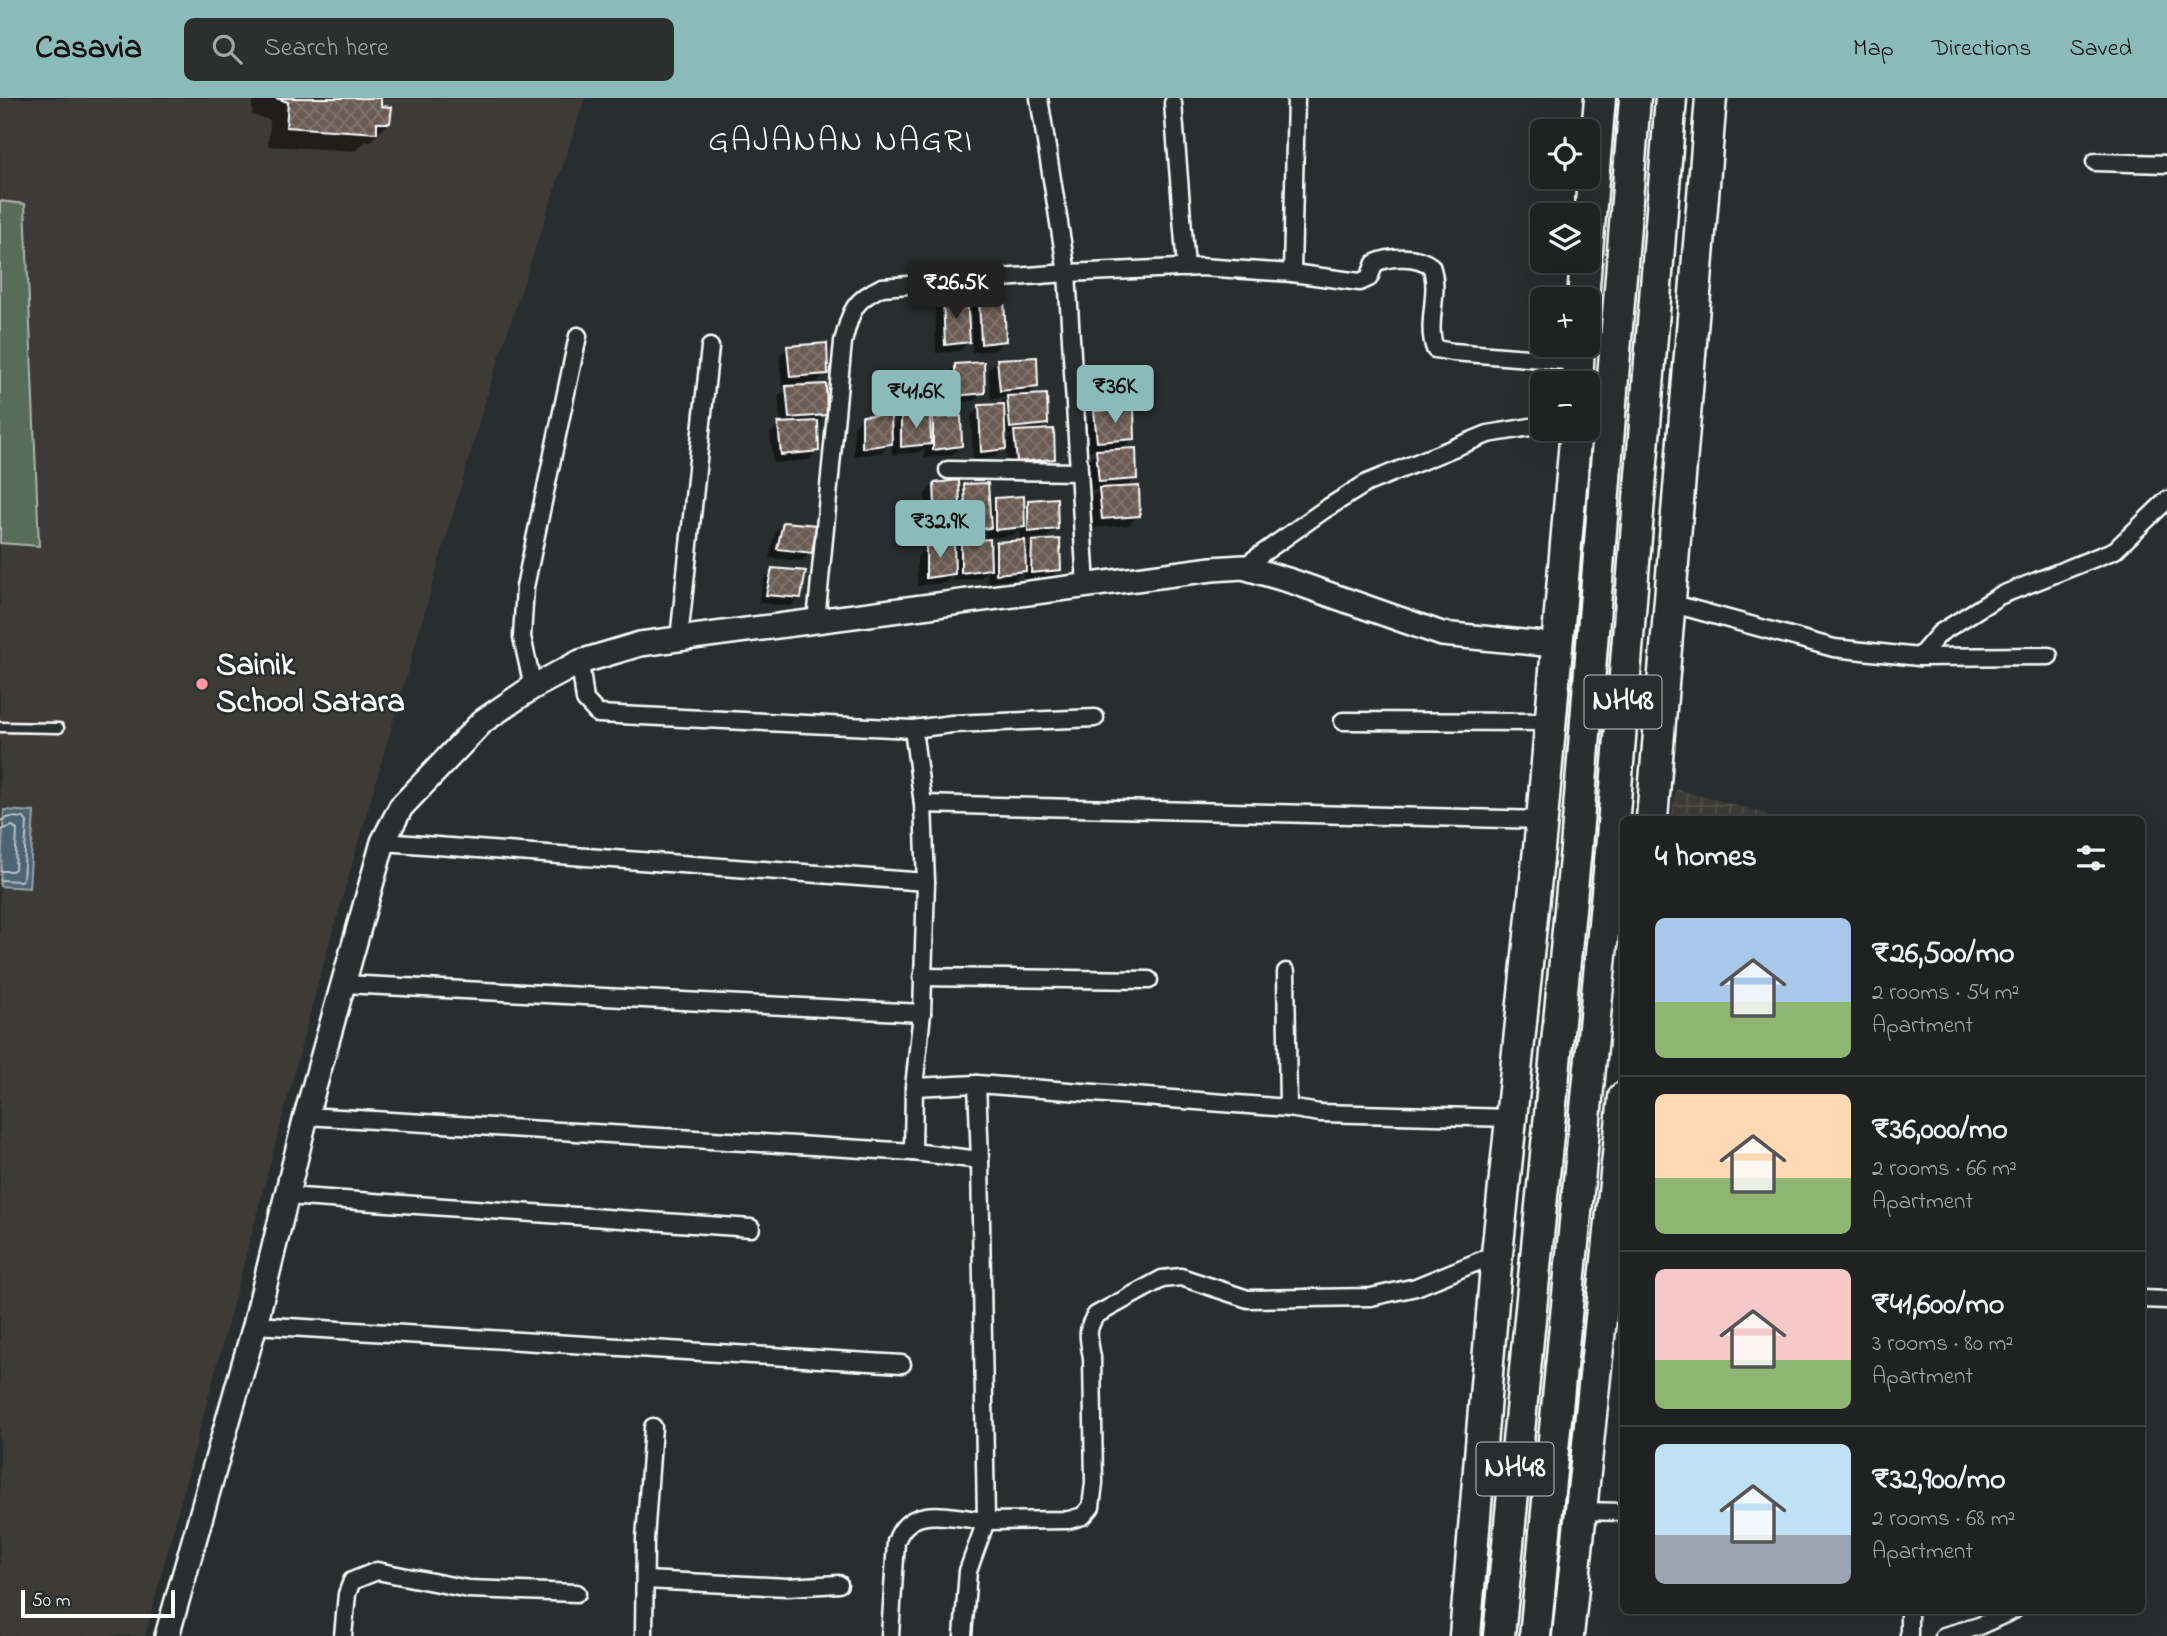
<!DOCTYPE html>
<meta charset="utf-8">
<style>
:root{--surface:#202222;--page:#2d2f2f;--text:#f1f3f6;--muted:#a2a4a5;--line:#3d3f40;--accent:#8bbbb9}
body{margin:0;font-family:"Indie Flower",sans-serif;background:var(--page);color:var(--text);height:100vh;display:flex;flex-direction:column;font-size:26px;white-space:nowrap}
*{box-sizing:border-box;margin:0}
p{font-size:23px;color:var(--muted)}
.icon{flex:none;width:38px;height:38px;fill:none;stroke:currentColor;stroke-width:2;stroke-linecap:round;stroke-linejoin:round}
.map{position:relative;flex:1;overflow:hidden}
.panel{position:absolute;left:1620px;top:718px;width:525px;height:798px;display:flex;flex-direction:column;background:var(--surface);border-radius:10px;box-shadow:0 7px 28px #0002,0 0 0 2px var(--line)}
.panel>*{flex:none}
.fabs{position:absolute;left:1530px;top:21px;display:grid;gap:14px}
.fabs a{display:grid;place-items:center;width:70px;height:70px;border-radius:10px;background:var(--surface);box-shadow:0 7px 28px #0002,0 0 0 2px var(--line);font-size:35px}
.scale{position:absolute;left:21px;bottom:18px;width:154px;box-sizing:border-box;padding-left:7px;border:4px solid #fff;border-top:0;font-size:19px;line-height:24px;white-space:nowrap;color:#fff;-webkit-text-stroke:5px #2a2d2e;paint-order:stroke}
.price{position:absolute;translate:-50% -60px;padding:0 16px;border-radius:7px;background:var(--accent);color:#111;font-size:23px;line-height:46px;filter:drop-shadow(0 2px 4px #0008)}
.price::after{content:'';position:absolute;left:50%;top:42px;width:21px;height:16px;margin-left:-10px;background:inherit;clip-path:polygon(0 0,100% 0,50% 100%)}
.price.selected{background:#222;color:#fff}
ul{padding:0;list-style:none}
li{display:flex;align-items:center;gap:21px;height:175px;padding:0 35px}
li+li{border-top:2px solid var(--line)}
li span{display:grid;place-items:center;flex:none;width:196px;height:140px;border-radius:10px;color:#555}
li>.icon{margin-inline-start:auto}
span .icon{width:84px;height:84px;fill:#fffc;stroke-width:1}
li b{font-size:30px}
h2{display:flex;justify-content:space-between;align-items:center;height:84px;padding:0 35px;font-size:30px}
header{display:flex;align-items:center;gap:42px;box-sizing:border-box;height:98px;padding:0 35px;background:var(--accent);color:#111}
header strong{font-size:33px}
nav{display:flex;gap:38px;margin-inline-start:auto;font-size:24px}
.search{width:490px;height:63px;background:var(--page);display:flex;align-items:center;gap:18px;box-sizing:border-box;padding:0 24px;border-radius:10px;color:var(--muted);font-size:26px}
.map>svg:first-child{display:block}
.built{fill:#3e3b39}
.industrial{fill:url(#industrial-grid)}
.garden{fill:#586d58;stroke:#acb6ac;stroke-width:2}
.water{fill:#4e6572;stroke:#95a3aa;stroke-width:2}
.shadow{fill:#0007;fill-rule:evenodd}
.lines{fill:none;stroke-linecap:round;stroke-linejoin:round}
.shore{stroke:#b8c1c7;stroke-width:2}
.building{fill:url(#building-cross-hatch);stroke:#fff;stroke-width:2}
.lane-casing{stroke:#fff;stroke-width:13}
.street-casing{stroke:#fff;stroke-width:21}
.secondary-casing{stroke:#fff;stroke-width:28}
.highway-casing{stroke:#fff;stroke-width:35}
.lane{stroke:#2a2d2e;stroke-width:8}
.street{stroke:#2a2d2e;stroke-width:16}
.secondary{stroke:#2a2d2e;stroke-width:23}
.highway{stroke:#2a2d2e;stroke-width:30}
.poi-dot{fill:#ff9aa2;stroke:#2a2d2e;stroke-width:2.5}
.labels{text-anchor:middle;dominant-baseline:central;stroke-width:5;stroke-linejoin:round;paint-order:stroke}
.shield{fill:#2a2d2e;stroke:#bfc0c0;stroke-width:2}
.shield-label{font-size:30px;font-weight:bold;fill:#fff}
.poi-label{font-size:32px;font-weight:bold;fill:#fff;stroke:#2a2d2e;text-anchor:start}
.neighbourhood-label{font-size:33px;letter-spacing:2px;fill:#fff;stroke:#2a2d2e}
</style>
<header>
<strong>Casavia</strong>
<div class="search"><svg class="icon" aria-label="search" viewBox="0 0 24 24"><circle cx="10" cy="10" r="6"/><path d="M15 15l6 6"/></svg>Search here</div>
<nav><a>Map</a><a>Directions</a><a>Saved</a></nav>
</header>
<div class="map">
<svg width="2167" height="1538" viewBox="0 0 2167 1538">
<defs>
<pattern id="industrial-grid" width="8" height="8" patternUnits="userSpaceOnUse" patternTransform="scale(1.75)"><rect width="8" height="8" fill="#3e3b39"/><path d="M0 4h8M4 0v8" fill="none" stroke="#514f4d"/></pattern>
<pattern id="building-cross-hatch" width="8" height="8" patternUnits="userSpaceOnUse" patternTransform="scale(1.75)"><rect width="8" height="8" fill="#6b5b53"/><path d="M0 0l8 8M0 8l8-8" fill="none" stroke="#81746d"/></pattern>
</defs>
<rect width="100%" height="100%" fill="#2a2d2e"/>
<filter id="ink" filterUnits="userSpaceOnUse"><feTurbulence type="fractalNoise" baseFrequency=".0143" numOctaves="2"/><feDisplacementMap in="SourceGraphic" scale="14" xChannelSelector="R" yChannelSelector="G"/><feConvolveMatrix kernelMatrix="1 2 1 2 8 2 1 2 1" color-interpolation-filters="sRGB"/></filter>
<g filter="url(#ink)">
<path class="built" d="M0,0H585L490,287L318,885L145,1538H0Z"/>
<path class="industrial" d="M1676,691L1767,716L1766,721H1671Z"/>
<path class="garden" d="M0,103L25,106L39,448L0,445Z"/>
<path class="water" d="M4,712L34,714L29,790L0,788Z"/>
<g class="shadow">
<path d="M252,0H379V10L389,25L370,44L366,43L356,53L268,48L270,22L252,17Z"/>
<path d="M980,201L1004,243L995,252L972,254L971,211Z"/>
<path d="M944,202L968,244L959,253L936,255L935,211Z"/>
<path d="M788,249L826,275L817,284L797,286L798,289L825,316L817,325L818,352L808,362L773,365L770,335L781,326L778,299L790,287H782L779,258Z"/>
<path d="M997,263L1036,289L1026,298L1046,326L1039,333L1053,360L1044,369L1008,373L1006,348L995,359L973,362L971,318L980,309L999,308L1008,299L991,301L988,272ZM1012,337L1004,345V338Z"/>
<path d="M956,268L983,294L974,303L947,306V277Z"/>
<path d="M1093,275L1131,301L1120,313L1133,340L1121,353L1135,380L1126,390L1138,418L1129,427L1093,430L1090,400L1099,392H1091L1088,363L1099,352L1089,353L1086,323L1096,313L1087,314L1084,284Z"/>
<path d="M863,319L890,331L901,319L928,326L933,321L961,347L952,357L924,360V350L920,354L892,357V343L881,355L854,358V328Z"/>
<path d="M934,386L958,394L965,388L988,410L996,402L1022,411L1029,404L1057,430L1047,439L1023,442L1024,454L1032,445L1060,471L1051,480L1023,484V473L1015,481L988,484L987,472L980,480L953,483V477L945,485L917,488V459L926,450L953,454L962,445L986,443V432L980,438L957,440V433L950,440L927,441L925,396ZM982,429V432L957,435V431ZM1020,431V444L997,446L989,454L988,440L1014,437Z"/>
<path d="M784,426L811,454L802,463L769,460L775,435Z"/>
<path d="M773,472L800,499L791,508L758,505L764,481Z"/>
</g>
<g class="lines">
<g class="shore">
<path d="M0,723L10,719L24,720L27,724L23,781L20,783L0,782"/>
<path d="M0,732L13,728L17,732L15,771L12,773H0"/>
</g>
</g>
<g class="building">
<path d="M276,0H381V8L392,9L390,25H377V35L286,29L288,4Z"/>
<path d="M967,199L970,244L945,247L943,200Z"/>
<path d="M1004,199L1006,243L981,246L979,200Z"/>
<path d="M827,245L828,276L790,279L787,248Z"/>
<path d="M1037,259L1038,289L1000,293L997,261Z"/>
<path d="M984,264L985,295L955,298V266Z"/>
<path d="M1132,272L1133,302L1095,305L1092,273Z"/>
<path d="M826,286L827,317L789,320L786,288Z"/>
<path d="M1047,296L1048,326L1010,330L1007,298Z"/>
<path d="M1004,306L1006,351L981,354L979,307Z"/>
<path d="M1134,311L1135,341L1097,344L1094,313Z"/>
<path d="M930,315L931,346L901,349V317Z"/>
<path d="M891,316L892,346L862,350V318Z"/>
<path d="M961,318L962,348L933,352V320Z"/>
<path d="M818,323L819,353L781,357L778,325Z"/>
<path d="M1054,331L1055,361L1017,364L1014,333Z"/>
<path d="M1136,350L1137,381L1099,384L1096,352Z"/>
<path d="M959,382L961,432H936L934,385Z"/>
<path d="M988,385L991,430L966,432L964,386Z"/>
<path d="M1139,388L1140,418L1102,421L1099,390Z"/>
<path d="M1024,398L1025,429L995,432V400Z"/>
<path d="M1057,400L1058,431L1028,434V402Z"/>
<path d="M783,424L817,427L812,455L777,451Z"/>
<path d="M990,441L991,471L961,475V443Z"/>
<path d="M1060,441L1061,472L1031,475L1032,443Z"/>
<path d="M1025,442L1026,473L996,476V444Z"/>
<path d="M954,445L955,476L926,480V448Z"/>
<path d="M772,470L806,473L801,500L766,497Z"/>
</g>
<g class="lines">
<g class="lane-casing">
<path id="lane" d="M0,629L59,630"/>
</g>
<g class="street-casing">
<g id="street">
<path d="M1039,0L1067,175L1086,488"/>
<path d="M1173,5L1186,170"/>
<path d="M2095,64L2167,66"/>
<path d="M1292,175L1296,0"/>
<path d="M948,372L1079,374"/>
<path d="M1243,469L1324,412L1367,385L1488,336L1542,327"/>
<path d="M1670,505L1834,550L1919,559L2049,558"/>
<path d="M816,523L843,244C851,214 852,203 882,189L1067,175L1201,169L1292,175L1360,184L1369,180L1375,165C1391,158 1417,157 1431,168C1441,195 1425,224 1435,251L1453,254L1578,264"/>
<path d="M679,541L710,249"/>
<path d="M1919,559L1940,535L1999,498L2115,452L2167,402"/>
<path d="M580,564L585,602L598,616L913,631L923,706L926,784L922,915L914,989L913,1054L980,1062"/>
<path d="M533,589L522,539L525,489L578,238"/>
<path d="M1343,623L1549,624"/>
<path d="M913,631L952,626L1095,620"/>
<path d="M923,706L1542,722"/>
<path d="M383,744L926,784"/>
<path d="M1286,874L1288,1010"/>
<path d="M922,879L1149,882"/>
<path d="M344,886L922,915"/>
<path d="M914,989L977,986L1288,1010L1320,1015L1511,1020"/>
<path d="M306,1018L913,1054"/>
<path d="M286,1098L751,1130"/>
<path d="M2142,1201L2167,1202"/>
<path d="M255,1227L902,1266"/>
<path d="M1581,1413L1624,1414"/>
<path d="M645,1482L787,1489L839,1486"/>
<path d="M343,1538L347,1496L352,1483L377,1473L468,1491L577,1495"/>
<path d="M644,1538L645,1442L653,1329"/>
<path d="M890,1538L896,1444C909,1404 952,1420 986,1423L980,1062L977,986"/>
<path d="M963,1538L968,1473L986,1423L1069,1422L1083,1418L1091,1409L1094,1385L1092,1259C1089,1243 1085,1231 1096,1217L1162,1181L1181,1179L1248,1201L1371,1199L1416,1189L1497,1156"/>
<path d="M1909,1538V1512"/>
<path d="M1944,1538L1979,1528L2014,1512"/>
</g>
</g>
<g class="secondary-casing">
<path id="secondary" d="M167,1538L255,1227L306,1018L383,744L401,709L483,623L533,589L580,564L640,546L1212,471L1243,469L1291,483L1442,536L1555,547"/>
</g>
<g class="highway-casing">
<g id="highway">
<path d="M1587,153L1600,0"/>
<path d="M1583,201L1586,163"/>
<path d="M1577,285L1579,247"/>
<path d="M1652,721L1711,0"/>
<path d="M1465,1538L1497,1156L1542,722L1576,331"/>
<path d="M1499,1538L1576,750L1635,0"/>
<path d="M1535,1538L1611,753L1671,0"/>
<path d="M1568,1538L1624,999"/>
</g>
</g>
<use href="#lane" class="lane"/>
<use href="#street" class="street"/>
<use href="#secondary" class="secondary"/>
<use href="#highway" class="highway"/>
</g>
</g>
<circle class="poi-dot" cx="202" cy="586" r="7"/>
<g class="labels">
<g class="shield">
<rect x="1584.5" y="577.5" width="77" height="53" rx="5"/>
<rect x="1476.5" y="1344.5" width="77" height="53" rx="5"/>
</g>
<g class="shield-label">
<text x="1623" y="604">NH48</text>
<text x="1515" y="1371">NH48</text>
</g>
<g class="poi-label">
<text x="216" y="568">Sainik<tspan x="216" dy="37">School Satara</tspan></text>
</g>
<g class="neighbourhood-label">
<text x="841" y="44">GAJANAN NAGRI</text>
</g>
</g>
</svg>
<div class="fabs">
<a><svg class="icon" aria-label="locate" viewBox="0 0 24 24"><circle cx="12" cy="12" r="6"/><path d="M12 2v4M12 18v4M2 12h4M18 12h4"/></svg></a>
<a><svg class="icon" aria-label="layers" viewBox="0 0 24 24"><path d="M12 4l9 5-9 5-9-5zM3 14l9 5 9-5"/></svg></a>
<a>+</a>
<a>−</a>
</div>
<div class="scale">50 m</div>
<b class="price selected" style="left:956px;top:223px">₹26.5K</b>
<b class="price" style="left:1115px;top:327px">₹36K</b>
<b class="price" style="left:916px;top:332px">₹41.6K</b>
<b class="price" style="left:940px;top:462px">₹32.9K</b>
<section class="panel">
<h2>4 homes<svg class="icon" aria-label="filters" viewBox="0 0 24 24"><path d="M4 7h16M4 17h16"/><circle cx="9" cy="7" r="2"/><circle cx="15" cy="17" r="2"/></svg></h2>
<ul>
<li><span style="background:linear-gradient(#a9c7e8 60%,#8fb573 0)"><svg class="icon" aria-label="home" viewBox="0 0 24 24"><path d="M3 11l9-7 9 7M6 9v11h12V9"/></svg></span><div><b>₹26,500/mo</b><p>2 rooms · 54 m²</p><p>Apartment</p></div></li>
<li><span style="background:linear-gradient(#ffd9b3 60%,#8fb573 0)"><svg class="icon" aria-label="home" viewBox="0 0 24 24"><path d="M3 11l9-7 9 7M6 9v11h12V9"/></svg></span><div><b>₹36,000/mo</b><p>2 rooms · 66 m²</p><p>Apartment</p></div></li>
<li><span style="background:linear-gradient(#f6c9c9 65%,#8fb573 0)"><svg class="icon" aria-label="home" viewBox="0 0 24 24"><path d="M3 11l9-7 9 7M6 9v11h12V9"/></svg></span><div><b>₹41,600/mo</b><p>3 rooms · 80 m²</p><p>Apartment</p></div></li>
<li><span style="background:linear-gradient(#bfe0f5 65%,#9aa5b1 0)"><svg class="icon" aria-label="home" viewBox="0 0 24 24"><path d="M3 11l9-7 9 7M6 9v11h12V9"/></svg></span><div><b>₹32,900/mo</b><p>2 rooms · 68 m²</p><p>Apartment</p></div></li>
</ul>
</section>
</div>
